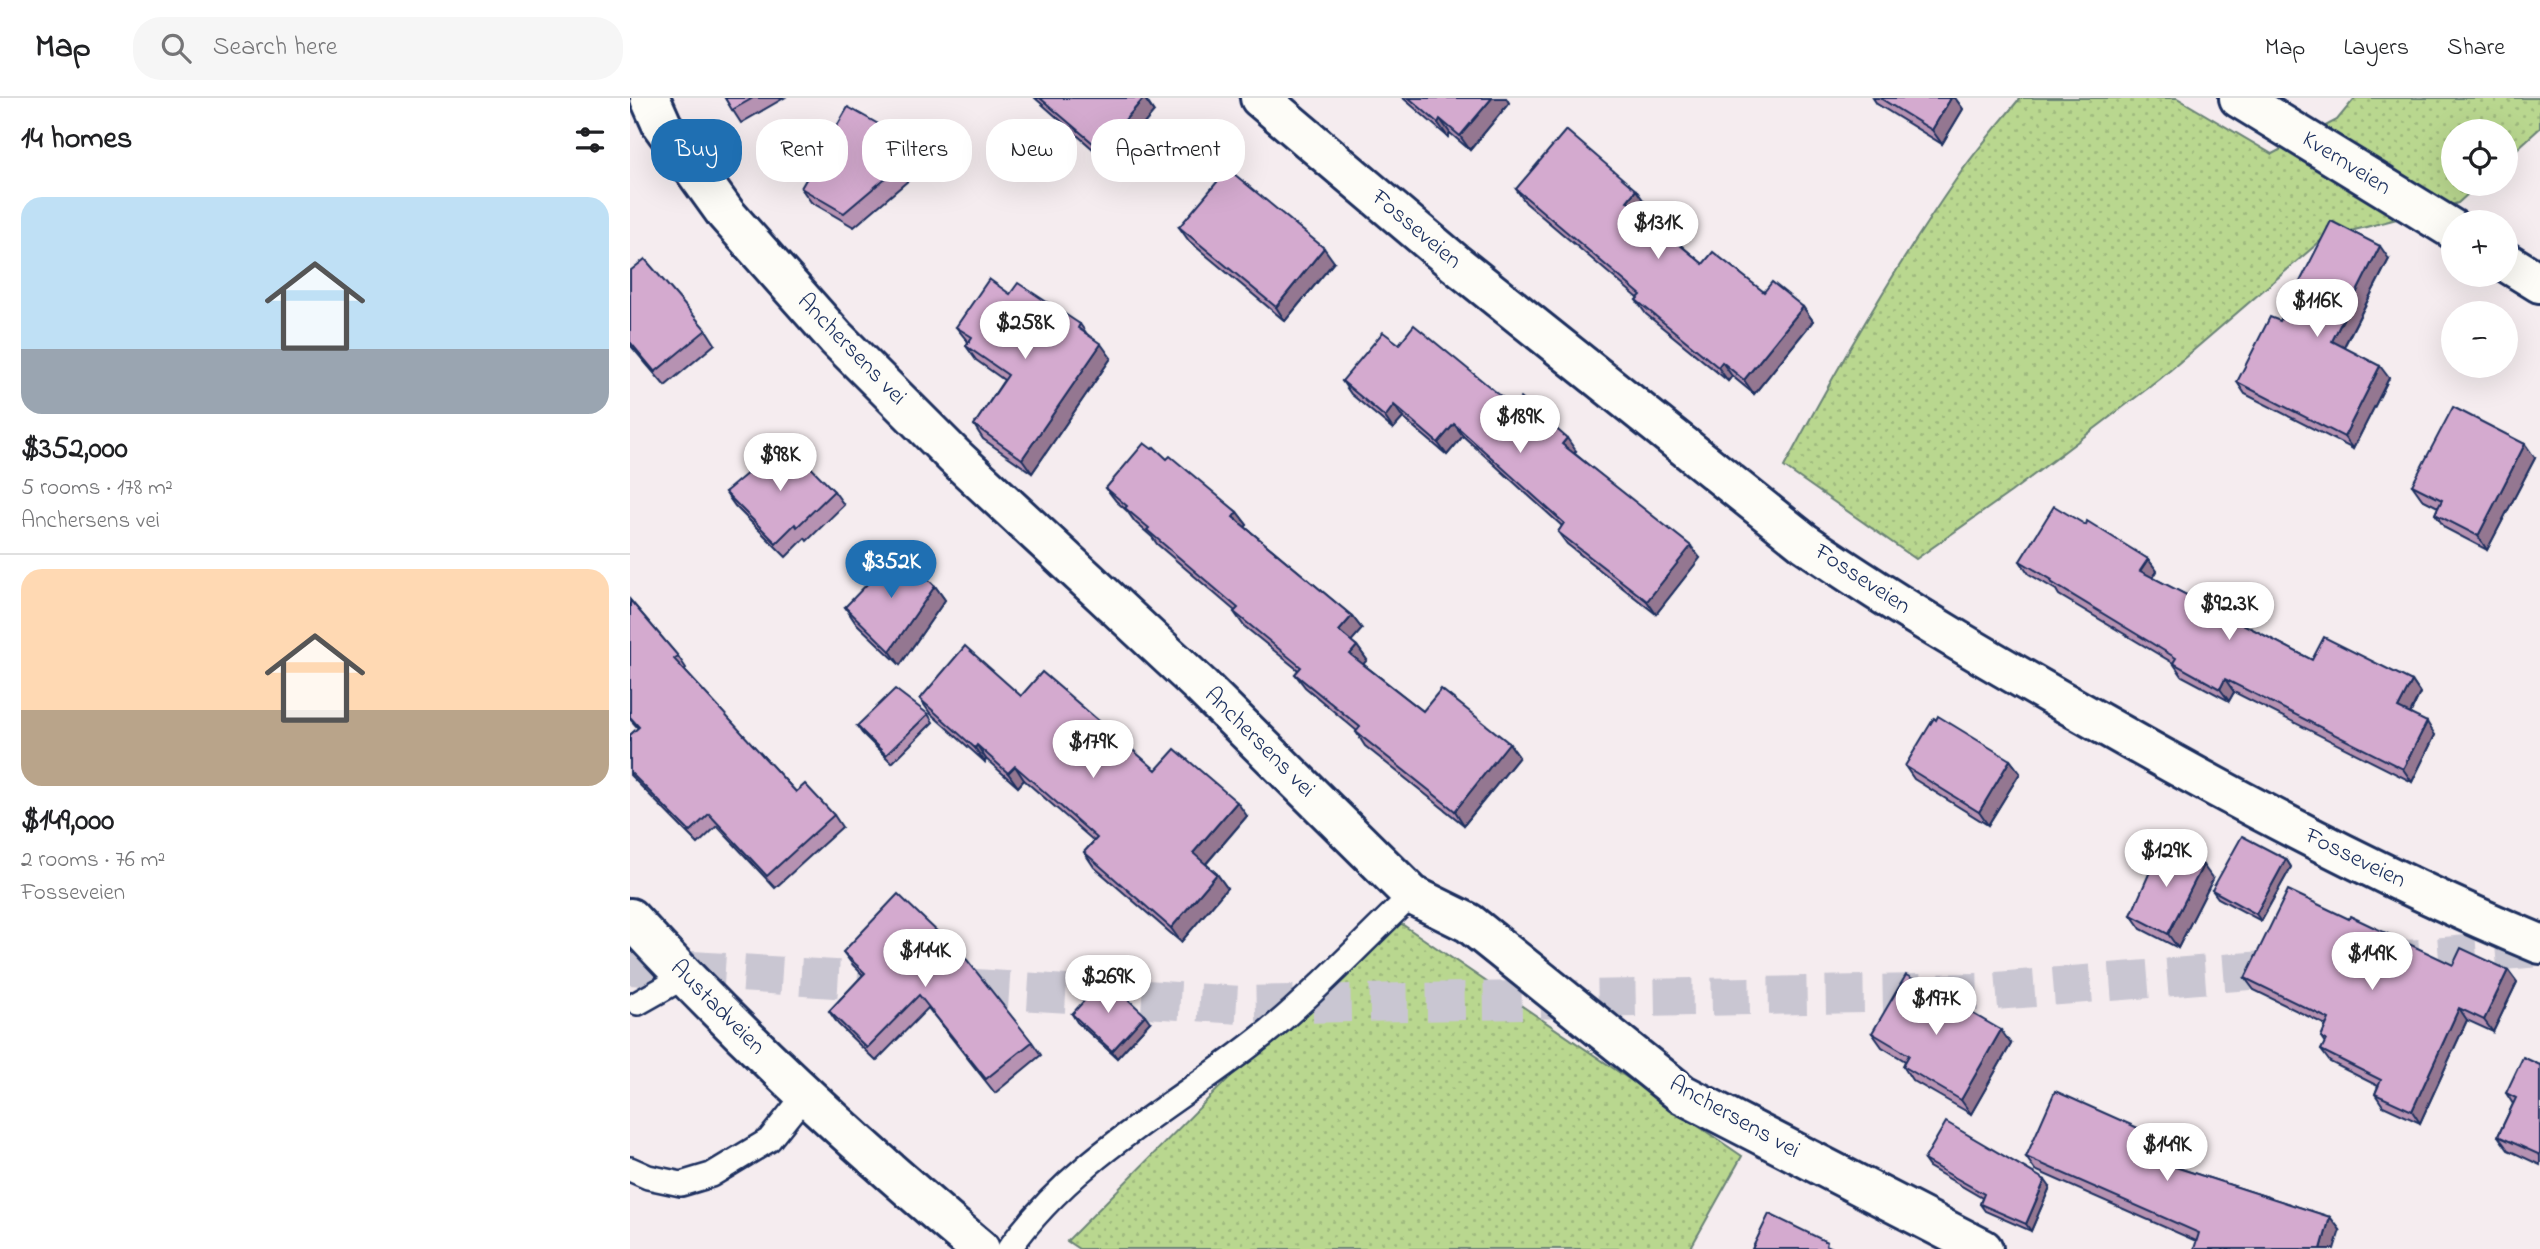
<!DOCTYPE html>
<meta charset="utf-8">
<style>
:root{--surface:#fff;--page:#f6f6f6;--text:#202124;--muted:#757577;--line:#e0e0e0;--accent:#1f6fb2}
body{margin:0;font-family:"Indie Flower",sans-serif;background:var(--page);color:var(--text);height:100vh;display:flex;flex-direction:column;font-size:26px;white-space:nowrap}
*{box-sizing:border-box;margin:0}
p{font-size:23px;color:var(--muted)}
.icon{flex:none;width:38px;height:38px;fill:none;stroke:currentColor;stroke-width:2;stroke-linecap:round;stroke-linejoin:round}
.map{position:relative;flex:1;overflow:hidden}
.side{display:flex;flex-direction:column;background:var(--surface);width:630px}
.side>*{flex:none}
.guide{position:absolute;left:21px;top:21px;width:665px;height:63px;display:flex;gap:14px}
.tools{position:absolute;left:1811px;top:21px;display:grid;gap:14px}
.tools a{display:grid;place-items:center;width:77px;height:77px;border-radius:50%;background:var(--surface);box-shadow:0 7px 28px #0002;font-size:35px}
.price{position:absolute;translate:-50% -60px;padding:0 16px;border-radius:24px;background:#fff;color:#222;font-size:23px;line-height:46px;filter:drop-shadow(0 2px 4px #0008)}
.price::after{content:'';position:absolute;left:50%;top:42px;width:21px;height:16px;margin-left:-10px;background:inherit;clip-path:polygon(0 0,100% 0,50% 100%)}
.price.selected{background:var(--accent);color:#fff}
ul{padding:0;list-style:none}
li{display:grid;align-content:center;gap:14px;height:371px;padding:0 21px}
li+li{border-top:2px solid var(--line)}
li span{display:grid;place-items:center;height:217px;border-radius:21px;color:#555}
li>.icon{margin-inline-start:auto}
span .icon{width:126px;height:126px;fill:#fffc;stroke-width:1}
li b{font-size:30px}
h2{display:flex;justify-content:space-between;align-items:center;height:84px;padding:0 21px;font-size:30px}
.tag{padding:0 24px;border-radius:28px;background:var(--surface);box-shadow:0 7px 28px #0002;font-size:24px;line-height:63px}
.tag.selected{background:var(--accent);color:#fff}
header{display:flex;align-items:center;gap:42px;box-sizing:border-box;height:98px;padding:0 35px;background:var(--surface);border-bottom:2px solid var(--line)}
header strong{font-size:33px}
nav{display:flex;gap:38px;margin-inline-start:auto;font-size:24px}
.search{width:490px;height:63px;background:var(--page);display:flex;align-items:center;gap:18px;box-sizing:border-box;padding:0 24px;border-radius:28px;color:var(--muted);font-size:26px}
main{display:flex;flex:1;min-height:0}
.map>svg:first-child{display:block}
.grass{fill:url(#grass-dots);stroke:#6a8376;stroke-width:2}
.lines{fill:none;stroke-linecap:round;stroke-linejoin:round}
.trunk-tunnel{stroke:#c9c6d2;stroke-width:38;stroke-dasharray:38 19;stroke-linecap:butt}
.service-casing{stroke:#1b2f5e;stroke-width:28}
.minor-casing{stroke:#1b2f5e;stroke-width:44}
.secondary-casing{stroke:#1b2f5e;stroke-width:44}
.service{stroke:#fdfcf7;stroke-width:23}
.minor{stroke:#fdfcf7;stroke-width:38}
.secondary{stroke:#fdfcf7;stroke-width:38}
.wall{fill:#b692b2;stroke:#1b2f5e;stroke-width:2}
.shaded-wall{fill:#947791;stroke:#1b2f5e;stroke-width:2}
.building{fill:#d4aacf;stroke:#1b2f5e;stroke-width:2}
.labels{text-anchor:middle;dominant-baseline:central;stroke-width:7;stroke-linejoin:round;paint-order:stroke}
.street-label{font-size:24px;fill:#1b2f5e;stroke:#fdfcf7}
</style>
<header>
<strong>Map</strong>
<div class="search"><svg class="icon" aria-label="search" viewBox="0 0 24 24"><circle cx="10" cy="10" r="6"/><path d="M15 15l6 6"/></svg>Search here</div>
<nav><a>Map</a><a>Layers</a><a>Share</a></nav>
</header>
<main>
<section class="side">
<h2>14 homes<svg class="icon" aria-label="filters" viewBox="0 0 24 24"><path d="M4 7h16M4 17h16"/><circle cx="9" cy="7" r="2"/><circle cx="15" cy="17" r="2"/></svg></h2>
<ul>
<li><span style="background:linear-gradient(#bfe0f5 70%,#9aa5b1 0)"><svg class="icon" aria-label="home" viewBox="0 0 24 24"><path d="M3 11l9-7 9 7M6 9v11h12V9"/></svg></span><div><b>$352,000</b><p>5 rooms · 178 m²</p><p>Anchersens vei</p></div></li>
<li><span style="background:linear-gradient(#ffd9b3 65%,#b9a48a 0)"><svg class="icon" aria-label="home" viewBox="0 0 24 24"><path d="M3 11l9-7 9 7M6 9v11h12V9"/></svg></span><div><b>$149,000</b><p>2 rooms · 76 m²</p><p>Fosseveien</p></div></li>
</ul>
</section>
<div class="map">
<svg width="1910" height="1151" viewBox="0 0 1910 1151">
<defs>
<pattern id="grass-dots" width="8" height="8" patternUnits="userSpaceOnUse" patternTransform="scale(1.75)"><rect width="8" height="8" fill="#b9d78f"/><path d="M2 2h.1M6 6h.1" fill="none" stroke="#9eb97e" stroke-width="1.8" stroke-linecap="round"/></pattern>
</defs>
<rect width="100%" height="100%" fill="#f5ecef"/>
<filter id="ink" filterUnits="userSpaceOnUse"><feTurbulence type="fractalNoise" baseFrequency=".0143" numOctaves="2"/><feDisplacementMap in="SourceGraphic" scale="14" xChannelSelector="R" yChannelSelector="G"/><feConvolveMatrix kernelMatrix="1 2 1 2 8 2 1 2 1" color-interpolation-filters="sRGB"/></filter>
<g filter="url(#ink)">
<g class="grass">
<path d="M1390,0H1547L1642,56L1707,22L1725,0H1910V30L1876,61V33H1824V86H1849L1828,105L1694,140L1530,281L1381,394L1286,461L1154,369C1207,270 1263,172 1327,80C1346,52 1369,26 1390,0Z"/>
<path d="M760,818L1112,1058L1060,1151H449L437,1143Z"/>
</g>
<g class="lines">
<g class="trunk-tunnel">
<path d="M1752,863L1910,850"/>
<path d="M0,868L610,907L1353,894L1671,869"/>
</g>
<g class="service-casing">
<g id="service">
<path d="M8,905L54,879"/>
<path d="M0,1071L18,1079L51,1086L81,1077L139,1042L175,997"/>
<path d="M379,1151C449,1052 557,1002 647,926C694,886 737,839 782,797"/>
</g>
</g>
<g class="minor-casing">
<g id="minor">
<path d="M20,0L32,27L96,116L206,240L325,359L571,588L782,797L839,825L1052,996L1353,1151"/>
<path d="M630,0L826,166L1175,445C1274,513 1378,573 1483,632C1622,711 1763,785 1910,846"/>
<path d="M1609,0L1824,132"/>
<path d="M1876,164L1910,185"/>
</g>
</g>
<g class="secondary-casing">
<path id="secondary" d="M0,820C109,939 227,1048 350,1151"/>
</g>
<use href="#service" class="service"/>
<use href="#minor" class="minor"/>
<use href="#secondary" class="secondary"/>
</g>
<g class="wall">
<path d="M95,0H154L111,25Z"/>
<path d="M405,0H515L524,14L480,66Z"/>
<path d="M773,0H876L879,5L840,52L820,35L818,39Z"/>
<path d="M1243,0H1325L1333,11L1312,46L1247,6Z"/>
<path d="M291,50L300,64L224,129L181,104L171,90Z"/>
<path d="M886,91L1016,106L1010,113L1073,166L1134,194L1173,209L1183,223L1124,296L1102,278L1098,283L1016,216L1006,202L1008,200L896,105Z"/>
<path d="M549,129L704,164L655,223L559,143Z"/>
<path d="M1759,161L1714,249L1759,280L1723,351L1615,296L1607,284L1650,223Z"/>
<path d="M0,173L76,232L85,246L35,288L0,247Z"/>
<path d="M380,196L450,226L457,236L481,260L402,375L353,341L344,327L374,282L346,262L336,248L338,244L326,229Z"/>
<path d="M769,246L883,308L946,353L944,355L1070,460L1026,516L937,446L928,434L932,428L833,338L817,357L773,320L763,331L721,296L712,283Z"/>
<path d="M156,355L204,393L214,407L177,443L175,440L156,459L105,408L95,394Z"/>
<path d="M1905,360L1857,452L1815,430L1805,416L1808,409L1792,401L1782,387Z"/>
<path d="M537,361L607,414L617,427L615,429L722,518L732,531L721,543L727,548L737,562L733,566L793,613L879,645L889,659L834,727L735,648L726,634L727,633L675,589L665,576L668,572L614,528L604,514L605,513L527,446L522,439L505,424L497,413L486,403L476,390Z"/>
<path d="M1456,427L1518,461L1527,473L1523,480L1682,562L1782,583L1790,595L1780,616L1805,637L1782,684L1604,594L1599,603L1552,578L1543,565L1429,497L1426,492L1399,476L1390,463Z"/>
<path d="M305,488L315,502L270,567L225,524L215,509Z"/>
<path d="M0,502L48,558L56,570L54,572L166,694L204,717L212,729L145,790L87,728L68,746L0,677V637L8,630L0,621Z"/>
<path d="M391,598L526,672L617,718L576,766L587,776L597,790L551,844L464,769L454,754L464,743L394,682L388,689L356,661L355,664L300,615L290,601Z"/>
<path d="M298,616L303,624L262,665L232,635L227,628Z"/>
<path d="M1380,662L1390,675L1358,727L1284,681L1275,668Z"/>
<path d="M1656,761L1661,769L1631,823L1588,800L1582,792Z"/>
<path d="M1583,781L1548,850L1511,831L1501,817Z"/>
<path d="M213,854L402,944L411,957L365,995L298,910L246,963L208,926L199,913L233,877L223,867Z"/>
<path d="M1823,867L1878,872L1887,884L1863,934L1837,922L1790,1025L1753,1008L1745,996L1748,988L1700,964L1691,952L1695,945L1691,939L1696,927L1624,892L1615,880Z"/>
<path d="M442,916L520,924L487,960L447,924Z"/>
<path d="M1242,935L1381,946L1341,1016L1282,982L1273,968L1275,963L1252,949Z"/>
<path d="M1910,967V1067L1878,1052L1868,1038L1883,1006L1876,995Z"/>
<path d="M1535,1042L1544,1055L1539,1067L1700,1119L1710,1132L1566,1143L1405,1072L1396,1059Z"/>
<path d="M1294,1062L1420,1089L1401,1133L1355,1113L1350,1106L1352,1100L1299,1069Z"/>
</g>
<g class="shaded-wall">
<path d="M514,0L524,14L480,66L470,51Z"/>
<path d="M862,0H876L879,5L840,52L830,38Z"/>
<path d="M1321,0H1325L1333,11L1312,46L1302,32Z"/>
<path d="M810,21L820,35L818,39L808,25Z"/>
<path d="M1006,92L1016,106L1007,117L997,103Z"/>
<path d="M1750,148L1759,161L1710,256L1702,243Z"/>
<path d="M694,150L704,164L655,223L646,209Z"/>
<path d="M1173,209L1183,223L1124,296L1114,282Z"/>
<path d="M471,246L481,260L402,375L392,361Z"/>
<path d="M1092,264L1102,278L1098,283L1088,269Z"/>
<path d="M1750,268L1759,280L1723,351L1714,339Z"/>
<path d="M764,307L773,320L763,331L755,319Z"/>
<path d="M824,326L833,338L817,357L808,345Z"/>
<path d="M937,340L946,353L941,359L932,346Z"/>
<path d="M1895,346L1905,360L1857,452L1848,438Z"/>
<path d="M607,414L617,427L612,433L603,419Z"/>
<path d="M1061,448L1070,460L1026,516L1017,503Z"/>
<path d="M1518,461L1527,473L1519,486L1510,473Z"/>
<path d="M305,488L315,502L270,567L260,553Z"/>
<path d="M722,518L732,531L718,547L709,533Z"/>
<path d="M727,548L737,562L730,570L720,556Z"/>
<path d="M1595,581L1604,594L1599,603L1590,591Z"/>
<path d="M1782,583L1790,595L1777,622L1768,610Z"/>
<path d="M1797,624L1805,637L1782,684L1773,671Z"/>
<path d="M879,645L889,659L834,727L825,713Z"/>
<path d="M347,647L356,661L355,664L345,650Z"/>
<path d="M1380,662L1390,675L1358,727L1349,714Z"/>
<path d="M385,668L394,682L388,689L378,675Z"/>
<path d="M607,704L617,718L573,769L563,755Z"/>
<path d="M1656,761L1661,769L1631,823L1626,816Z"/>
<path d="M1573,767L1583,781L1548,850L1538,836Z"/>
<path d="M587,776L597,790L551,844L541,830Z"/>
<path d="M1878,872L1887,884L1863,934L1854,922Z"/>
<path d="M1829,910L1837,922L1790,1025L1782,1013Z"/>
<path d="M515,917L520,924L487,960L482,953Z"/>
<path d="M1371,932L1381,946L1341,1016L1331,1002Z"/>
<path d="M1535,1042L1544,1055L1535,1076L1526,1063Z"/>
<path d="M1415,1082L1420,1089L1401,1133L1396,1126Z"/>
<path d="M1700,1119L1710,1132L1704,1151H1691Z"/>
</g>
<g class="building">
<path d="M95,0H123L102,12Z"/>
<path d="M410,0H514L470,51Z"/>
<path d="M779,0H862L830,38L810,21L808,25Z"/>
<path d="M1250,0H1321L1302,32Z"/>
<path d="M218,9L291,50L214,115L171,90Z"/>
<path d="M936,32L1006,92L997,103L1073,166L1083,154L1134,194L1142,184L1173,209L1114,282L1092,264L1088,269L1006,202L1011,197L886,91Z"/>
<path d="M598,71L694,150L646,209L549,129Z"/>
<path d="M1701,123L1750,148L1702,243L1750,268L1714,339L1607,284L1640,219L1650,223Z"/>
<path d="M15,161L76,232L25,274L0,244V173Z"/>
<path d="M359,181L380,196L388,185L450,226L448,230L471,246L392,361L344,327L378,277L336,248L342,239L326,229Z"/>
<path d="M784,227L883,308L891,300L937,340L932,346L1061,448L1017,503L928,434L934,425L824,326L808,345L764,307L755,319L712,283L753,234L769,246Z"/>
<path d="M1823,309L1895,346L1848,438L1805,416L1812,402L1782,387Z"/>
<path d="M514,345L522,351L524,349L537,361L540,358L607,414L603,419L722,518L709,533L727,548L720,556L793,613L811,591L879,645L825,713L726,634L730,629L665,576L671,569L604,514L608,510L517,432L519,430L495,410L497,408L476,390Z"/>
<path d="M150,348L156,355L162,350L204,393L167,429L165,426L146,445L95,394Z"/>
<path d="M1424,408L1456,427L1457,423L1518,461L1510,473L1682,562L1694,539L1782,583L1768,610L1797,624L1773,671L1595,581L1590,591L1543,565L1546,560L1421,484L1422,482L1390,463Z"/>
<path d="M269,453L305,488L260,553L215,509Z"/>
<path d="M0,502L48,558L44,561L166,694L175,686L204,717L137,778L79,716L60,734L0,674V637L9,629L0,619Z"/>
<path d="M335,548L391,598L412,574L526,672L545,651L607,704L563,755L587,776L541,830L454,754L467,740L385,668L378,675L347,647L345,650L290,601Z"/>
<path d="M265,591L298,616L256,657L227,628Z"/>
<path d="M1308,618L1380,662L1349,714L1275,668L1304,620L1306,622Z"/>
<path d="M1612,738L1656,761L1626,816L1582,792Z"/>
<path d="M1532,746L1573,767L1538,836L1501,817Z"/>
<path d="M1658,792L1719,821L1720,818L1823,867L1831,850L1878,872L1854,922L1829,910L1782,1013L1745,996L1751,982L1691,952L1696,942L1691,939L1699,921L1615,880Z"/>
<path d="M268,796L337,862L402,944L356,981L289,897L237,950L199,913L235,875L213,854Z"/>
<path d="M1276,877L1371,932L1331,1002L1273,968L1279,957L1242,935Z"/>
<path d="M475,880L515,917L482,953L442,916Z"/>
<path d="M1893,959L1910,967V1057L1868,1038L1886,1000L1876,995Z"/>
<path d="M1425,993L1535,1042L1526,1063L1700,1119L1691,1151H1564L1569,1135L1396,1059Z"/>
<path d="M1316,1024L1415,1082L1396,1126L1350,1106L1354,1096L1294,1062Z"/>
<path d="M1139,1116L1197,1144L1196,1147L1205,1151H1122Z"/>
</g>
</g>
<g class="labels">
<g class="street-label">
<text transform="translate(1716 66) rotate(32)">Kvernveien</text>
<text transform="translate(786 132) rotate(40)">Fosseveien</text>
<text transform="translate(221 252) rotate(46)">Anchersens vei</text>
<text transform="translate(1232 482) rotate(33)">Fosseveien</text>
<text transform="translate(629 645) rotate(45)">Anchersens vei</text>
<text transform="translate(1725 761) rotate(26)">Fosseveien</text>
<text transform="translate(87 910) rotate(45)">Austadveien</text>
<text transform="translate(1104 1020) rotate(29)">Anchersens vei</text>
</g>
</g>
</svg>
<div class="tools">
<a><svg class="icon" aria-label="locate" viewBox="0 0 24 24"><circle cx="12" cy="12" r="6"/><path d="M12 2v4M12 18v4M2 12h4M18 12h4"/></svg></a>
<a>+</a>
<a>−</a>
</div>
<b class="price" style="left:1028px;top:163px">$131K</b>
<b class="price" style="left:1687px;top:241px">$116K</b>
<b class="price" style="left:395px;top:263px">$258K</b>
<b class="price" style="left:890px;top:357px">$189K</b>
<b class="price" style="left:150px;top:395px">$98K</b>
<b class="price selected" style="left:261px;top:502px">$352K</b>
<b class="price" style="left:1599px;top:544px">$92.3K</b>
<b class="price" style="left:463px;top:682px">$179K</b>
<b class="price" style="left:1536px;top:791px">$129K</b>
<b class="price" style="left:295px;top:891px">$144K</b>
<b class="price" style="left:1742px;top:894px">$149K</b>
<b class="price" style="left:478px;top:917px">$269K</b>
<b class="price" style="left:1306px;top:939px">$197K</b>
<b class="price" style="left:1537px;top:1085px">$149K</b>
<div class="guide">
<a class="tag selected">Buy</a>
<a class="tag">Rent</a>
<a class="tag">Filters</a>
<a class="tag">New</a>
<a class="tag">Apartment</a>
</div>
</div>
</main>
